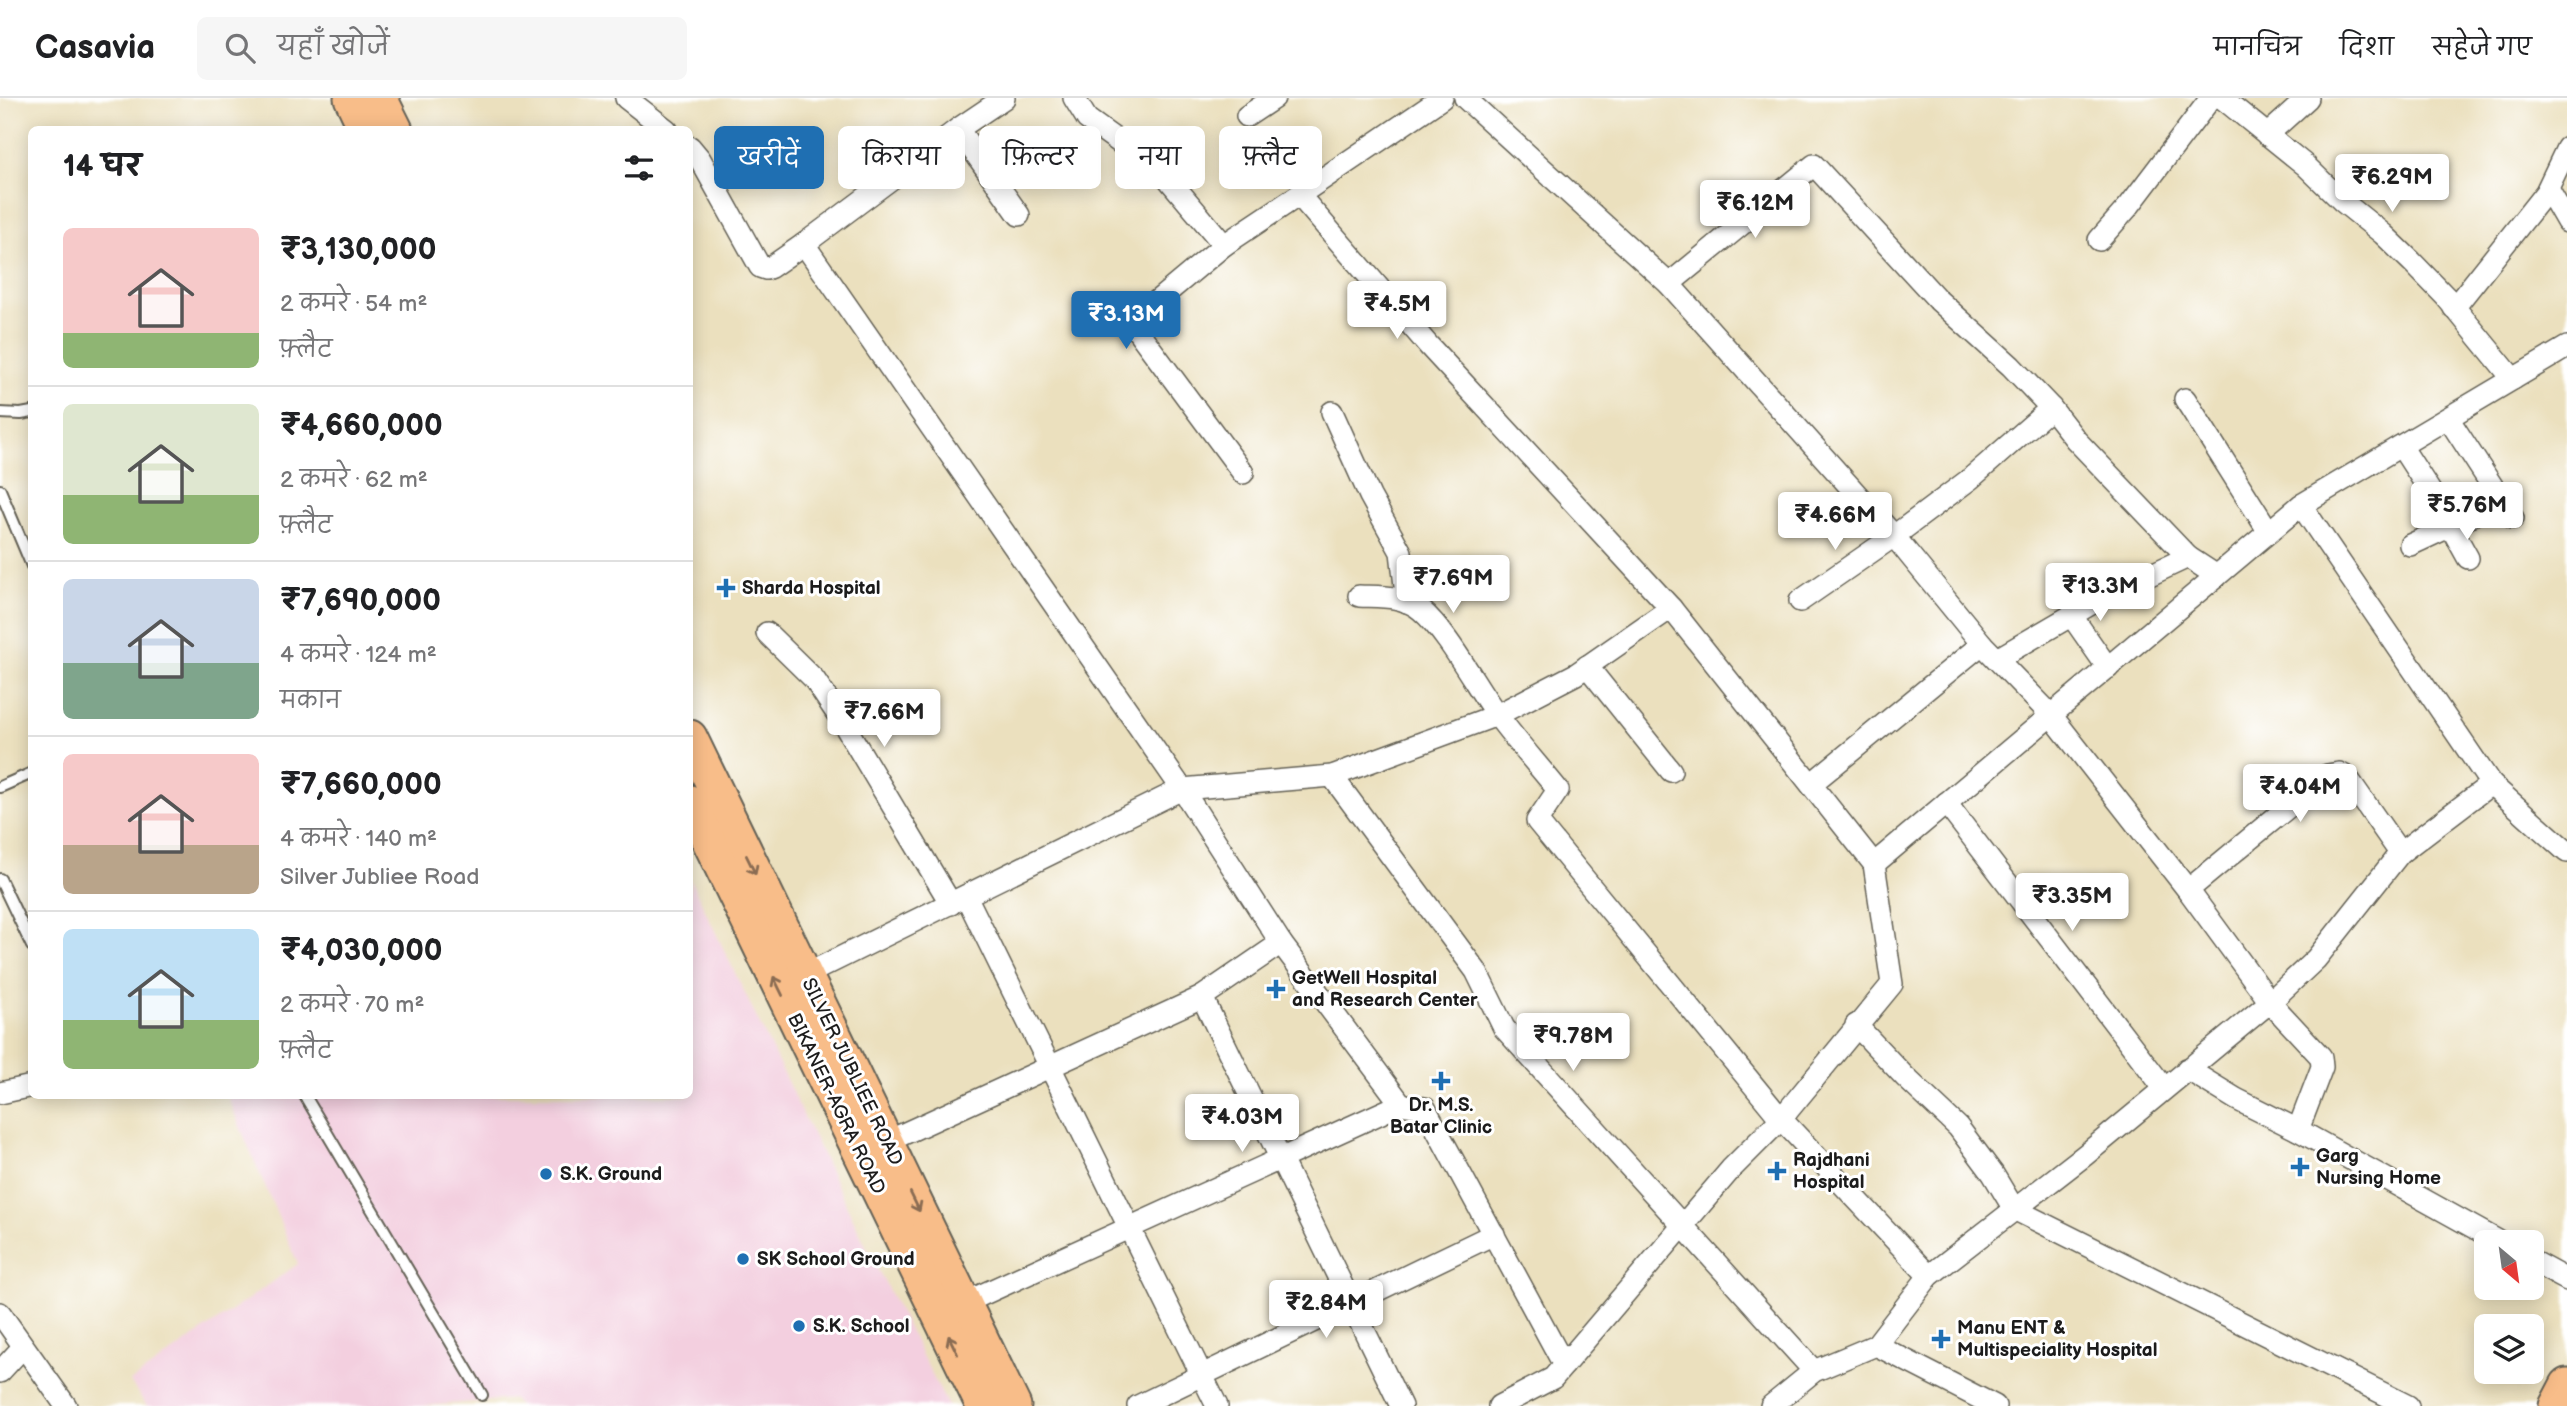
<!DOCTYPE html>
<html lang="hi">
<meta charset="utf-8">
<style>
:root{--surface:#fff;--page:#f6f6f6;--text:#202124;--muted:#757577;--line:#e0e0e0;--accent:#1f6fb2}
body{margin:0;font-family:"Balsamiq Sans","Playpen Sans Deva",sans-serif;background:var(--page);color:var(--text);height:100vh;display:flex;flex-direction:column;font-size:26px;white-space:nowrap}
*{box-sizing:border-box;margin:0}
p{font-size:23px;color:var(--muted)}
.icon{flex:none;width:38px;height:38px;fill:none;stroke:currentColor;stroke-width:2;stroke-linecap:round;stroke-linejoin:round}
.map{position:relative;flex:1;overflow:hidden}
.drawer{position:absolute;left:28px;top:28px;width:665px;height:973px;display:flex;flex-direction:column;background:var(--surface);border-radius:10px;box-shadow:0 4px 18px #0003}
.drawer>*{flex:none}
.hud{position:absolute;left:714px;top:28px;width:665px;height:63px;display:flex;gap:14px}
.needle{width:46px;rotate:151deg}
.fabs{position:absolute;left:2474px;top:1132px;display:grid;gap:14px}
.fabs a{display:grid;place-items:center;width:70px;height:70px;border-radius:10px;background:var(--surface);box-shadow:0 4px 18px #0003;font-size:35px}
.price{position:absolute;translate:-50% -60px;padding:0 16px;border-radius:7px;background:#fff;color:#222;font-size:23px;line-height:46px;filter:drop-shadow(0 2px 4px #0008)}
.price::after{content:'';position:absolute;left:50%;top:42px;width:21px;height:16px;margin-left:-10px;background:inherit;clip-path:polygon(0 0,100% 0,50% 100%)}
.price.selected{background:var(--accent);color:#fff}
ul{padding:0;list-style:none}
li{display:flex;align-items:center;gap:21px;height:175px;padding:0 35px}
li+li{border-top:2px solid var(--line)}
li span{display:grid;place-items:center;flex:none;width:196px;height:140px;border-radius:10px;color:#555}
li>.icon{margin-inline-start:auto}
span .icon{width:84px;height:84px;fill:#fffc;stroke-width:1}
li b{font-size:30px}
h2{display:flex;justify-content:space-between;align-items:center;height:84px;padding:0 35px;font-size:30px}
.tag{padding:0 24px;border-radius:10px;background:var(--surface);box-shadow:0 4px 18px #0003;font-size:24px;line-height:63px}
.tag.selected{background:var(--accent);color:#fff}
header{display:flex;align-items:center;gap:42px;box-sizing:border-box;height:98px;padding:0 35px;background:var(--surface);border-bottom:2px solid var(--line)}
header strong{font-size:33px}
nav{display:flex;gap:38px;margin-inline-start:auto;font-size:24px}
.search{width:490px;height:63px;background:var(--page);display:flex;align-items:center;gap:18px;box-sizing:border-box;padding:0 24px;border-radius:10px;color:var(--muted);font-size:26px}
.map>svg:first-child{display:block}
.built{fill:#f3cfdf}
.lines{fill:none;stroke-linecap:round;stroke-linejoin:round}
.service-casing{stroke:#646155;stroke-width:14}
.minor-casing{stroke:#646155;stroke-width:24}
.primary-casing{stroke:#646155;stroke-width:37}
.service{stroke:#fff;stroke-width:10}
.minor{stroke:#fff;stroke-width:21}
.primary{stroke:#f8bd89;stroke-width:33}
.oneway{stroke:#8a6c52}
.poi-dot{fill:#1f6fb2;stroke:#fff;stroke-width:2.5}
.labels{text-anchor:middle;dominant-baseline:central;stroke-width:6;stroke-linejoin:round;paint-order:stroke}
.poi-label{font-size:19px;font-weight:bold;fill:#1c1c1c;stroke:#fff;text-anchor:start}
.street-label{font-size:19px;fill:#1c1c1c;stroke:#fff}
</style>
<header>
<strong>Casavia</strong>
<div class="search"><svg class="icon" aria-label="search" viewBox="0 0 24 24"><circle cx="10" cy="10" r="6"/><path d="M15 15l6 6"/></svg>यहाँ खोजें</div>
<nav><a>मानचित्र</a><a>दिशा</a><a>सहेजे गए</a></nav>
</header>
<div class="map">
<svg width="2567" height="1308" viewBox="0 0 2567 1308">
<rect width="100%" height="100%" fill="#fff"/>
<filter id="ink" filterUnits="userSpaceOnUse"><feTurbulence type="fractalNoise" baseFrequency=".0143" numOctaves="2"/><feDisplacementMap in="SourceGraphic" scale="14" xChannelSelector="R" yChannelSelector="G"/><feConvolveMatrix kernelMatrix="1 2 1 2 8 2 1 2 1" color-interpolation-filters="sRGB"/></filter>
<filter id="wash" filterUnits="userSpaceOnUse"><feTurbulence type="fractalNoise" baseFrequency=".00686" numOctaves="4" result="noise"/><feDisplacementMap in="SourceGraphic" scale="28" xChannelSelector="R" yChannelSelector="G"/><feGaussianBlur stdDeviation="1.57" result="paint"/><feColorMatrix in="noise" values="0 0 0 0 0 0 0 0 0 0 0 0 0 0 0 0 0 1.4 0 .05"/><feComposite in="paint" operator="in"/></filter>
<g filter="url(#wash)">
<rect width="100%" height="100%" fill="#ebe0be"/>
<path class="built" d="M690,781L869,1154L948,1308H518L513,1301L421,1308H147L130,1284L298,1166L227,998H690Z"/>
</g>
<g filter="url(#ink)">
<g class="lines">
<g class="service-casing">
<g id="service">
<path d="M0,315L21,316L32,314"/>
<path d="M0,392L32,468"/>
<path d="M0,689L32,675"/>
<path d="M0,781L32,848"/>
<path d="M305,998L482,1297"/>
</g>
</g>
<g class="minor-casing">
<g id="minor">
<path d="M626,0L667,32"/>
<path d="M1004,0L958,31L804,146L1182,691L1281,845L1202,899L1401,1308"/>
<path d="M1074,0L1087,21L1165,77L1224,147L1299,97"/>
<path d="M1442,0L1299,97L1429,248L1671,510"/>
<path d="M1465,0L1669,186L1894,438L1982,546"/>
<path d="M2222,0L2305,67L2342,103L2383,136L2412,164L2446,199L2513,281"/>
<path d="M1247,18L1274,0"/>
<path d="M958,31L1019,117"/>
<path d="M2267,37L2308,0"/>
<path d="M690,49L700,61L760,169L766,171L771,169L804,146"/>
<path d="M2548,91L2567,124"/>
<path d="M2099,142L2129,108L2211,0"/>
<path d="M1224,147L1151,208L1134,228L1243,375"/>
<path d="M1669,186L1814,67L1938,202L2011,268L2051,310L2076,342L2188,459L2217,478"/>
<path d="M2454,210L2546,94L2567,50"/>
<path d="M2185,301L2269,434"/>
<path d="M1332,314L1370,398L1401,454L1407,504"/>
<path d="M2448,320L2513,420"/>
<path d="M2401,348L2437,404L2468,460"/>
<path d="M2301,407L2567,249"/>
<path d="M2410,447L2468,420L2499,399"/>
<path d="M1359,498C1381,499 1403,497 1421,512C1448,535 1475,587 1497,617C1516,643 1538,667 1558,692L1537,723L1781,1021L1929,1178"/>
<path d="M1800,503L1894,438L1970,381L2051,310"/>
<path d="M2071,517L2108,570"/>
<path d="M767,535L814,581L842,623L951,806"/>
<path d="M1997,561L2103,499L2188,459"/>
<path d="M1587,568L1671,673"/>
<path d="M1332,678L1476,873L1504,930L1814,1273"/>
<path d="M1811,686L1982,546L2051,617L2188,792L2270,904L2321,959L2322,969L2298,1032"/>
<path d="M2491,686L2567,754"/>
<path d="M1946,705L2164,990"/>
<path d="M2188,792L2327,677L2339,675L2347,679L2400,755"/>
<path d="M966,798L1217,1308"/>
<path d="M805,877L1182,691L1332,678L1497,617L1576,576L1671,510L1874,766L1892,886L1781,1021L1731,1071L1553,1280L1499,1308"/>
<path d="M1856,927L1905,979L1958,1029L1993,1076L2014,1111L2408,1308"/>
<path d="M2187,971L2236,1001L2298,1032L2500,1144"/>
<path d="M0,995L32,988"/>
<path d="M1401,1006L1425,1010L1564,1267"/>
<path d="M886,1044L1202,899"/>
<path d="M2532,1163L2567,1182"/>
<path d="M964,1205L1401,1006L1281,845"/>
<path d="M0,1215L66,1308"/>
<path d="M1876,1247L1995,1308"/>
<path d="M0,1274L23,1249"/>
<path d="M1138,1308L1494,1136"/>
<path d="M1771,1308L1814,1273L1876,1247L1929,1178L2085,1057L2270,904L2316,861L2400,755L2491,686L2301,407L1874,766"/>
</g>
</g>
<g class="primary-casing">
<g id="primary">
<path d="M351,0L366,32"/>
<path d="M380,0L396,32"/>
<path d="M690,639L1014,1308"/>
<path d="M690,704L983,1308"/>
<path d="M2556,1308L2567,1287"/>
</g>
</g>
<use href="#service" class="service"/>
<use href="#minor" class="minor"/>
<use href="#primary" class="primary"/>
</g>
<defs><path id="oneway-shaft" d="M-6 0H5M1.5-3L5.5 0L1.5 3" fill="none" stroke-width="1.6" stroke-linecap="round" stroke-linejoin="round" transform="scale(1.75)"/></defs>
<g class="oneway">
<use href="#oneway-shaft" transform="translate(751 767) rotate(64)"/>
<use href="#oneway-shaft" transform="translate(778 888) rotate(-116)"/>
<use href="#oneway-shaft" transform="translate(915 1104) rotate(64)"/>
<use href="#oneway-shaft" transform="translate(953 1247) rotate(-116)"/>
</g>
</g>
<g class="poi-dot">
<path d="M722.5 479.5h7v7h7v7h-7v7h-7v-7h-7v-7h7z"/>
<path d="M1272.5 880.5h7v7h7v7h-7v7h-7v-7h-7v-7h7z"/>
<path d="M1437.5 972.5h7v7h7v7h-7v7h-7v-7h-7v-7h7z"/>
<path d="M2296.5 1058.5h7v7h7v7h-7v7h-7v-7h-7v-7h7z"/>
<path d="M1773.5 1062.5h7v7h7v7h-7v7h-7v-7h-7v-7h7z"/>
<circle cx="546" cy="1076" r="7"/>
<circle cx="743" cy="1161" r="7"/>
<circle cx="799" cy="1228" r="7"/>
<path d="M1937.5 1230.5h7v7h7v7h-7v7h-7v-7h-7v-7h7z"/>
</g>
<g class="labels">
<g class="poi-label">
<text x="742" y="490">Sharda Hospital</text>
<text x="1292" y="880">GetWell Hospital<tspan x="1292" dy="22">and Research Center</tspan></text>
<text x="1441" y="1007" text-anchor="middle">Dr. M.S.<tspan x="1441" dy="22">Batar Clinic</tspan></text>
<text x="2316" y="1058">Garg<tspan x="2316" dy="22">Nursing Home</tspan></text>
<text x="1793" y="1062">Rajdhani<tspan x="1793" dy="22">Hospital</tspan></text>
<text x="560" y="1076">S.K. Ground</text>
<text x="757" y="1161">SK School Ground</text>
<text x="813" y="1228">S.K. School</text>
<text x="1957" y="1230">Manu ENT &amp;<tspan x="1957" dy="22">Multispeciality Hospital</tspan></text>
</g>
<g class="street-label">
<text transform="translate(852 974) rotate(64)">SILVER JUBLIEE ROAD</text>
<text transform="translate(836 1006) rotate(64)">BIKANER-AGRA ROAD</text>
</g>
</g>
</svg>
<div class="fabs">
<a><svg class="needle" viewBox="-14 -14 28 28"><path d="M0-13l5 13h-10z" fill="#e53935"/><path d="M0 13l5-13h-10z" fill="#757577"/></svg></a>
<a><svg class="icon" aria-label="layers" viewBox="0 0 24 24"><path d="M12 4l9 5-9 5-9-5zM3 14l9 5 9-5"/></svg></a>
</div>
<b class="price" style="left:2392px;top:116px">₹6.29M</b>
<b class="price" style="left:1755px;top:142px">₹6.12M</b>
<b class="price" style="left:1397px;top:243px">₹4.5M</b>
<b class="price selected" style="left:1126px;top:253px">₹3.13M</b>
<b class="price" style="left:2467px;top:444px">₹5.76M</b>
<b class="price" style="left:1835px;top:454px">₹4.66M</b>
<b class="price" style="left:1453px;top:517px">₹7.69M</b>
<b class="price" style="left:2100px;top:525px">₹13.3M</b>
<b class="price" style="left:884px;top:651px">₹7.66M</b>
<b class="price" style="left:2300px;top:726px">₹4.04M</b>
<b class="price" style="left:2072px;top:835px">₹3.35M</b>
<b class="price" style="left:1573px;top:975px">₹9.78M</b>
<b class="price" style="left:1242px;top:1056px">₹4.03M</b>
<b class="price" style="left:1326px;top:1242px">₹2.84M</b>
<div class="hud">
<a class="tag selected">खरीदें</a>
<a class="tag">किराया</a>
<a class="tag">फ़िल्टर</a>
<a class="tag">नया</a>
<a class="tag">फ़्लैट</a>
</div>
<section class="drawer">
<h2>14 घर<svg class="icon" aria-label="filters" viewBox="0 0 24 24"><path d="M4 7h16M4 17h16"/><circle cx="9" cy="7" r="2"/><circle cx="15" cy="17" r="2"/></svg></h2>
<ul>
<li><span style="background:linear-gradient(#f6c9c9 75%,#8fb573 0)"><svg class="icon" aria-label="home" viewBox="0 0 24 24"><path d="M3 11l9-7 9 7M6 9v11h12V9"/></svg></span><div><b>₹3,130,000</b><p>2 कमरे · 54 m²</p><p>फ़्लैट</p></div></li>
<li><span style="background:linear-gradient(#dfe7d0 65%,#8fb573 0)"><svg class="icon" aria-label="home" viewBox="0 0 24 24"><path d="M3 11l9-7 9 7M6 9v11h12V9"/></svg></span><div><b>₹4,660,000</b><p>2 कमरे · 62 m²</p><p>फ़्लैट</p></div></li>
<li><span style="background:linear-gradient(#c9d6e8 60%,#7fa58c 0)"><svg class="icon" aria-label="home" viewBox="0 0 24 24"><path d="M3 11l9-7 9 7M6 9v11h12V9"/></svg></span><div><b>₹7,690,000</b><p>4 कमरे · 124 m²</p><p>मकान</p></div></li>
<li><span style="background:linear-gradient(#f6c9c9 65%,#b9a48a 0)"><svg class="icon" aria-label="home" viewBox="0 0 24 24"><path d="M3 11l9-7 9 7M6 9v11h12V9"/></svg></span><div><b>₹7,660,000</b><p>4 कमरे · 140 m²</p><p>Silver Jubliee Road</p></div></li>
<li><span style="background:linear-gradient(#bfe0f5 65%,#8fb573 0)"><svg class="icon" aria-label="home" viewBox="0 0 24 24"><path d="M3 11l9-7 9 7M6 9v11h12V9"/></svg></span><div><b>₹4,030,000</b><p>2 कमरे · 70 m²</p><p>फ़्लैट</p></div></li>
</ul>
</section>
</div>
